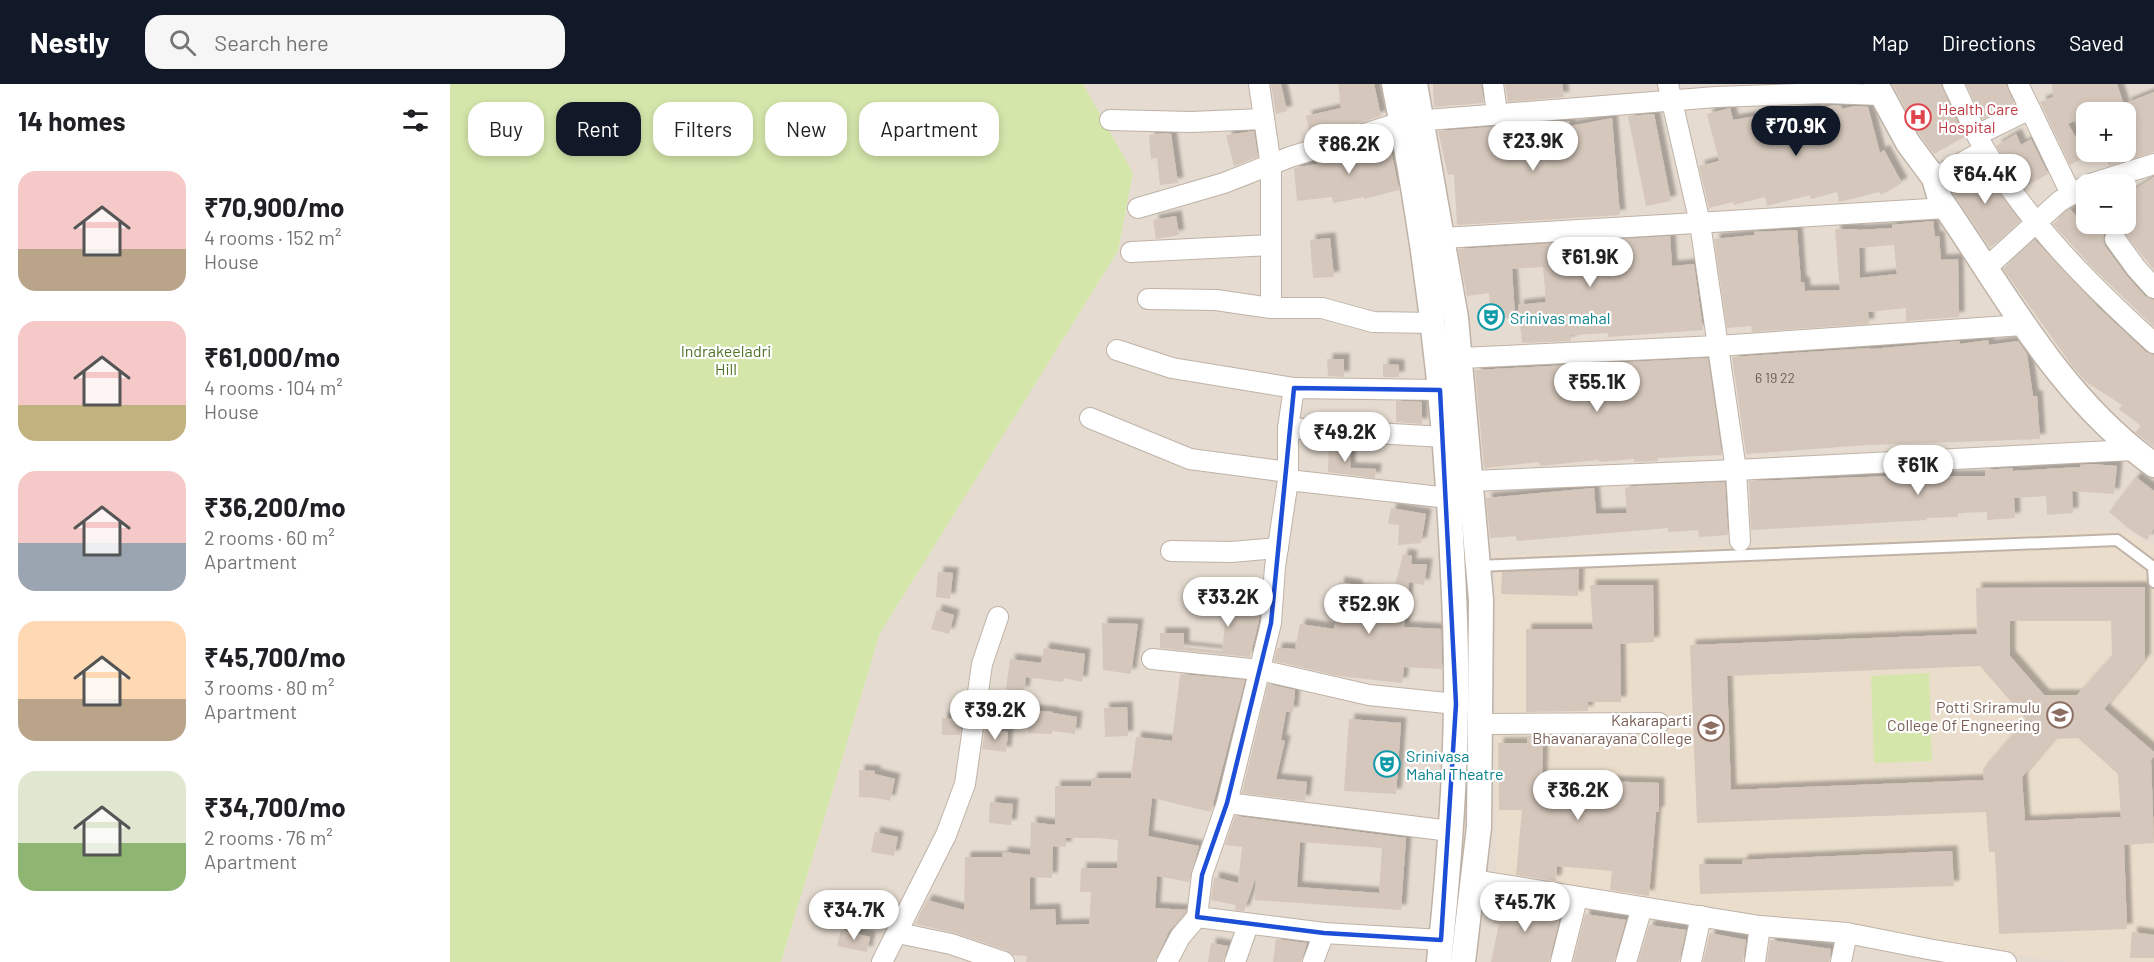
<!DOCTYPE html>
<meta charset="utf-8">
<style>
:root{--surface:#fff;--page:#f6f6f6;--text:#202124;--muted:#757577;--accent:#111827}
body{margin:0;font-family:Barlow,sans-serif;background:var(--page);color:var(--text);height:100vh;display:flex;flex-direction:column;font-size:22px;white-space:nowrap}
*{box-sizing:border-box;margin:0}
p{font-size:20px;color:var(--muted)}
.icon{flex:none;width:33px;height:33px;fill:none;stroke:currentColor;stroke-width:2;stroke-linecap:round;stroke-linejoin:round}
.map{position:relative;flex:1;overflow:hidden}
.drawer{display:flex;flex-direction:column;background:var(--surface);width:450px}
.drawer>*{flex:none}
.top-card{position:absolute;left:18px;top:18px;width:570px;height:54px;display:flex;gap:12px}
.fabs{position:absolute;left:1626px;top:18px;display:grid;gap:12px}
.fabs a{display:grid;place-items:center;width:60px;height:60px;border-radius:12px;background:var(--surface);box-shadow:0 3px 9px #0003;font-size:30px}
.price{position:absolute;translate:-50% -51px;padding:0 14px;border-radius:21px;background:#fff;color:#222;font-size:20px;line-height:39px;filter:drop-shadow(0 2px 3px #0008)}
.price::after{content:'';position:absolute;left:50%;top:36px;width:18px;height:14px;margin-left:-9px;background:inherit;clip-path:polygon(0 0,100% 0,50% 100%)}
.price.active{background:var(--accent);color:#fff}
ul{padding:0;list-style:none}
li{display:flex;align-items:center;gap:18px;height:150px;padding:0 18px}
li span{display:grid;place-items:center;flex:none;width:168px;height:120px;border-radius:18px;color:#555}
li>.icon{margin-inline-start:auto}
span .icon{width:72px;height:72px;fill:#fffc;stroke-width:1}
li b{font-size:26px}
h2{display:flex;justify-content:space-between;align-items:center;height:72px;padding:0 18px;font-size:26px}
.pill{padding:0 21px;border-radius:18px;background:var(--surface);box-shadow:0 3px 9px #0003;font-size:21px;line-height:54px}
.pill.active{background:var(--accent);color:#fff}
header{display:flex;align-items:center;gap:36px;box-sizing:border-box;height:84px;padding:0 30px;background:var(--accent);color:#fff}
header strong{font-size:28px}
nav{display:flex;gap:33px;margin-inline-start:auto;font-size:21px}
.search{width:420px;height:54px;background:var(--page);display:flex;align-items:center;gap:15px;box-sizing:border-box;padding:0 21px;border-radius:18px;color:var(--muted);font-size:22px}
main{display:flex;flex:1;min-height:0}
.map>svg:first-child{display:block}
.residential{fill:#e5dbd0;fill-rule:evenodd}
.education{fill:#eaddcc}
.green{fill:#d4e6aa}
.building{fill:#d5c7bb;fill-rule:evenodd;filter:url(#shadow)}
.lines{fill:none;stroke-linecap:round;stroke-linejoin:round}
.service-casing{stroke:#bfb3a8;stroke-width:14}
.minor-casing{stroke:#bfb3a8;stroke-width:22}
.tertiary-casing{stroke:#bfb3a8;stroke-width:27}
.service{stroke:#fff;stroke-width:10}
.minor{stroke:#fff;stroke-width:20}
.tertiary{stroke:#fff;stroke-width:24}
.marked{fill:none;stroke:#1d4ed8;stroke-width:4.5;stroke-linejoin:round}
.labels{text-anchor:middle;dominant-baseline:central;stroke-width:4.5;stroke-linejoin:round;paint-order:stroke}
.number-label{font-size:14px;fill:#675d55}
.health-label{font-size:16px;fill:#be3a42;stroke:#fff;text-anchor:start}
.culture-label{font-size:16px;fill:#0d838f;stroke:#fff;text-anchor:start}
.park-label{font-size:16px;fill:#4f7328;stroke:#fff}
.education-label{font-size:16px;fill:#785e54;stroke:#fff;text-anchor:end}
</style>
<header>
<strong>Nestly</strong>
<div class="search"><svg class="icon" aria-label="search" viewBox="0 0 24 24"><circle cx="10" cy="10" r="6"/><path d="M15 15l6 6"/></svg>Search here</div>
<nav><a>Map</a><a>Directions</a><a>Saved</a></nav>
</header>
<main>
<section class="drawer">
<h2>14 homes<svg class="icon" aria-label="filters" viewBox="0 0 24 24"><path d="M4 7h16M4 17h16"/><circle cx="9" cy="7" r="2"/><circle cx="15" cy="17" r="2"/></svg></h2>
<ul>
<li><span style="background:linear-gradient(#f6c9c9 65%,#b9a48a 0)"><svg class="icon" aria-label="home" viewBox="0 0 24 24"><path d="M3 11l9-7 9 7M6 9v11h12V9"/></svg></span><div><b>₹70,900/mo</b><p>4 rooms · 152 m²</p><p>House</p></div></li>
<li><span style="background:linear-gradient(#f6c9c9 70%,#c2b280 0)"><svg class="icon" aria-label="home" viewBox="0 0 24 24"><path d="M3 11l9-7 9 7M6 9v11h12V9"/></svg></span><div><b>₹61,000/mo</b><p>4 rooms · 104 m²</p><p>House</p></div></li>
<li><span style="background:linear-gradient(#f6c9c9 60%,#9aa5b1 0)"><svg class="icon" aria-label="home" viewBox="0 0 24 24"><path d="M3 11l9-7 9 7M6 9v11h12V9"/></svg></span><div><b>₹36,200/mo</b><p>2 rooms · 60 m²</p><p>Apartment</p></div></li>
<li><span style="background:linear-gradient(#ffd9b3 65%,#b9a48a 0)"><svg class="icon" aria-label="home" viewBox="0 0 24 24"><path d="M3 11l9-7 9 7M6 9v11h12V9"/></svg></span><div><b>₹45,700/mo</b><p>3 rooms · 80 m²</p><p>Apartment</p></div></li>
<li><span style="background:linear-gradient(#dfe7d0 60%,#8fb573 0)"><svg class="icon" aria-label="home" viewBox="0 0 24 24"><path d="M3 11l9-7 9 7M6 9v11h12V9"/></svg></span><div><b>₹34,700/mo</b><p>2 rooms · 76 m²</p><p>Apartment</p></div></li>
</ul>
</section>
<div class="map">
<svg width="1704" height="878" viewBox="0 0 1704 878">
<defs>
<filter id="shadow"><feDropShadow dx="5.5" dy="-5.5" stdDeviation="1.5" flood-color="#0004"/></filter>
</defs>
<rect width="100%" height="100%" fill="#f1eae2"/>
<path class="residential" d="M633,0H1704V878H331L430,549L668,167L683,89ZM1636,28H1676V68H1636ZM1636,100H1676V140H1636Z"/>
<path class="education" d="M1669,446L1704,461V878H1621L1316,838L1046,796V472Z"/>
<g class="green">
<path d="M0,0H633L683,89L668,167L430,549L331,878H0Z"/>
<path d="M1479,589L1482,677L1424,679L1421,592Z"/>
</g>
<g class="building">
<path d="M821,0H831L837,27L826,30Z"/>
<path d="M888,0H924L931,32L861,54L856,32L891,24Z"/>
<path d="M983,0H1031L1034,19L984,23Z"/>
<path d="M1055,0H1112L1114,13L1058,18Z"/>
<path d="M1442,0H1491L1514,53L1484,70L1470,51Z"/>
<path d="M1516,0H1556L1564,19L1532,35Z"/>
<path d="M1602,0H1667L1676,27V19L1704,8V68L1659,82L1653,68H1676V28H1636V31L1618,40L1637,72L1620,81L1590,18L1603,13Z"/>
<path d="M1383,21L1391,22L1392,25L1405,22L1418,23L1430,69L1434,66L1452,99L1431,111L1429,108L1389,118L1387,108L1361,115L1360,111L1317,122L1315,113L1284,121L1283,118L1259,124L1249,82L1269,77L1257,30L1280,24L1283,36L1317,30L1318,32L1336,27V29L1365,22L1366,26Z"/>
<path d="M1204,30L1221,117L1196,122L1178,32Z"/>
<path d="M1162,34L1170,131L1007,141L1004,90L998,91L988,47L1119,37L1120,42Z"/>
<path d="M804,47L808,73L784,82L776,51Z"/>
<path d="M714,49L721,50L728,99L710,101L707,74L701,75L699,51Z"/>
<path d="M1566,50L1571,61L1581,55L1598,90L1574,103L1546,62Z"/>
<path d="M936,55L938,62L940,61L949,106L914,115V113L883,119L882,113L847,117L844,84L867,80L866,77Z"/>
<path d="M1531,82L1570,137L1540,164L1503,109L1500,99Z"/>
<path d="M1704,93V186L1670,144L1664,143L1658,145L1654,150L1653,156L1655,162L1677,192L1695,212L1704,216V243L1643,184L1603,140L1620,125L1633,140H1676V111Z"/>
<path d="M726,132L729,151L706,155L703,136Z"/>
<path d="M1483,137L1485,153L1489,152L1491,176L1508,175L1509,233L1456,237V224L1418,228L1419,240L1302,248L1301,242L1277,244L1264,155L1304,151V148L1347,146L1351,198H1354L1355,207L1390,206L1385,145H1408V146L1442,144V141ZM1444,161L1447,190L1410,194L1409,164Z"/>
<path d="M1220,152L1222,182L1244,180L1253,246L1158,253V249L1121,251V257L1072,259L1068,221L1096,218L1093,183L1062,185L1065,233L1041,235L1039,209L1017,212L1008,165Z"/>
<path d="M880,154L884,193L863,194L860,156Z"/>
<path d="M1585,156L1649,224L1696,268L1704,271V363L1685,348L1691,342L1669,325L1672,321L1636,298L1623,283L1553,185Z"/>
<path d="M1538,256L1539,261L1568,257L1577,270L1583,312H1587L1590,355L1417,361L1296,370L1282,273L1420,264L1421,265L1510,257V260Z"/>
<path d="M1258,274L1272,371L1208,374V377L1184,378V375L1149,378V376L1090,382L1089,378L1034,384L1025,286Z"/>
<path d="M877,275H894V293L878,292Z"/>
<path d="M933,280L949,281V293H933Z"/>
<path d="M946,317L972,318V340L946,338Z"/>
<path d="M879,361L901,362L900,384L926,385L925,394L878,388Z"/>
<path d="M1641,380L1667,382L1664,410L1622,407L1623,429L1597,431L1596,412L1564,414L1565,434L1537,436V428L1508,429V433L1476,434L1477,436L1301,446L1299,397L1474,391V392H1535V386L1562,384L1563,387L1630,383V381Z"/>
<path d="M1686,393L1704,407V444L1697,456L1679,445L1659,428Z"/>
<path d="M1275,398L1278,451L1249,453L1248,446L1218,448V444L1067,457L1066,452L1040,454L1036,414L1144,404L1146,430L1177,429L1175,404L1186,402Z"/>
<path d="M941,424L976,430L971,459L948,461L949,441L938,440Z"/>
<path d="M953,470L962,472L961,480H977L974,501L959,498L954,543L991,545L992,585L954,583L952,599L889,592L824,577L827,564L845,565L850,540L884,545L889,498L907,501V505L943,510Z"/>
<path d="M1129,485L1128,512L1051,510L1052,488Z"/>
<path d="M488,488L503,489L500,515L486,513Z"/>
<path d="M1140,501H1203L1204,558L1170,560L1171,618H1138V627L1076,628V545H1143Z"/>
<path d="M1695,503V575L1654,625L1704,668V672L1701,676L1704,759L1674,761L1677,845L1549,850L1545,768H1539L1536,728L1247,739L1240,561L1527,550L1526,504ZM1560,537H1661L1662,572L1627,611H1594L1560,572ZM1530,582L1576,635L1533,685L1534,696L1281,706L1277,592ZM1628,654L1668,690L1671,733L1575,737L1572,693L1604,655Z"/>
<path d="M779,508L811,512L809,537L800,573L710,564V549H734V563L772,567Z"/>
<path d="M487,526L504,531L499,550L481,545Z"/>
<path d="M652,539L688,540L681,590L653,586Z"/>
<path d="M594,564L635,570L632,598L614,594L613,598L576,593L574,608L556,605L560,575L591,579Z"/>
<path d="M730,590L795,596L761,728L702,714L698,752L749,762L739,798L707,792L705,824L736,826L719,847L705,878H576L577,872L563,871L558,867L505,849L465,840L477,816L514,826L515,773H552L553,768L580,771L581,738L605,741V702H641L642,694H681L686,653L722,657ZM616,754H648L668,756L667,784H631L630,808H641L639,840L606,841L605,825L580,826V793L602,794L603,762L616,763Z"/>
<path d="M818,600L845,606L843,628H836L831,656L835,657L826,695L857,698L855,717L792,709Z"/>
<path d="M677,623L678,652L655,653L654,624Z"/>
<path d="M580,626L603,628V629L627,633L625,650L602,647V650L578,649Z"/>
<path d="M492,634H512L510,651H492Z"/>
<path d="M899,635L951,639L946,710L894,707Z"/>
<path d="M535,646L558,648L556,668L532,665Z"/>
<path d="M1077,652H1093L1092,695L1209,699V728H1206L1199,812L1160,806L1162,787L1107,782L1106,797L1066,791L1072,726H1049L1048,659H1077Z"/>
<path d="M409,686L425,687V690L445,695L440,717L427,714L409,713Z"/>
<path d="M540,718L563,720L561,741L539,739Z"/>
<path d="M785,732L956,754L951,826L805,816L806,793L794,827L785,826L786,821L761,816L764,793L788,799L792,763L775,761ZM850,758L932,764L929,809L847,803Z"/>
<path d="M425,748L448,753L444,772L421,768Z"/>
<path d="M1502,767L1504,802L1250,810L1249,780H1292V776Z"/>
<path d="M1049,816L1084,824L1085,821L1112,825L1099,878H1041L1049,840L1044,839Z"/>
<path d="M1135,830L1176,836L1164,878H1123Z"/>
<path d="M1199,841L1236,846L1229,878H1188Z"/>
<path d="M391,846L420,853L417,868L387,862Z"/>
<path d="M1682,848L1704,851V874H1680Z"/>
<path d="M1260,849L1296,856L1293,878H1253Z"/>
<path d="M826,855L857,859L851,878H823Z"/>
<path d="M1320,856L1381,865L1379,878H1317Z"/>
<path d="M761,859L778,862L773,878H758Z"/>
</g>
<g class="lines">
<g class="service-casing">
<path id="service" d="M1026,482L1667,456L1703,483L1704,498"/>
</g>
<g class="minor-casing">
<g id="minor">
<path d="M809,0L821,82V224"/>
<path d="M1043,0L1047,29"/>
<path d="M1218,0L1250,139L1286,386L1290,457"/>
<path d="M1503,0C1514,22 1523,46 1535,66C1580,141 1640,201 1704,259"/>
<path d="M1568,0L1621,110"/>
<path d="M660,36L741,38L814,35"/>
<path d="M1527,51L1580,25"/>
<path d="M1484,94L1535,66"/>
<path d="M1640,100L1704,80"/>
<path d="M688,124L774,99L840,73L952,38L1266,13L1376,9L1431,11"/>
<path d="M993,154L1497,124"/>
<path d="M1665,155L1686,184L1704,204"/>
<path d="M681,168L821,161"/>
<path d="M1536,184L1610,117L1636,102"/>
<path d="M698,215L766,216L821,224H872L923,238L983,239"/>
<path d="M667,266L722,284L844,304"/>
<path d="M1011,274L1267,262L1573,241"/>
<path d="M640,334L740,375L838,388"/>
<path d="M838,344L844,304L990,306"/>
<path d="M838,396V344L994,353"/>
<path d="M1021,397L1286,386L1683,366"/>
<path d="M721,467L781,468L828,464"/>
<path d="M702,575L810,586L919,611L1006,620"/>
<path d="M1031,640L1209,639"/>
<path d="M777,719L1000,747"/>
<path d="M1024,796L1310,842L1397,849L1478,865L1556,878"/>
<path d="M448,849L501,860L554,878"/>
<path d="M991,856L874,849L747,833L752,791L777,719L821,539L825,483L838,396L999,414"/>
<path d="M432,878L496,751L515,700L532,580L548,533"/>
<path d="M717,878L730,853L747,833"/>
<path d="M785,878L798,841"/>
<path d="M863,878L874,849"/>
<path d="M1111,878L1127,814"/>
<path d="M1176,878L1192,823"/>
<path d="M1241,878L1251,832"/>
<path d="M1305,878L1310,842"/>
<path d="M1391,878L1397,849"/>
</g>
</g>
<g class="tertiary-casing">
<g id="tertiary">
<path d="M944,0C972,138 990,277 999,417C1003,485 1007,553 1006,621C1005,706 998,793 989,878"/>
<path d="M965,0L1006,234L1031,516L1029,743L1013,878"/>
<path d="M1426,0L1458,59L1484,94L1490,115C1555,209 1609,313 1704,381"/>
</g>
</g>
<use href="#service" class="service"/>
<use href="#minor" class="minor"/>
<use href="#tertiary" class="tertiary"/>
</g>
<path class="marked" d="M844,304L990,306L1006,620L991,856L874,849L747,833L752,791L777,719L821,539Z"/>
<defs>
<g id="hospital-ring" transform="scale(1.35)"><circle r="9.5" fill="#fff" stroke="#e0444e" stroke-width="1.5"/><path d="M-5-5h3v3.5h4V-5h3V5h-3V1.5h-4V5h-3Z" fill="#e0444e"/></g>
<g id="theatre-ring" transform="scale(1.35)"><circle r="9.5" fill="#fff" stroke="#0f9aa8" stroke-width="1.5"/><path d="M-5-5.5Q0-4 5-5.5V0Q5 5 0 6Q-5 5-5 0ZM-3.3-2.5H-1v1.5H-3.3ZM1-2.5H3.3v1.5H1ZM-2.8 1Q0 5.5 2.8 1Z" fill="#0f9aa8"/></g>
<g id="university-ring" transform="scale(1.35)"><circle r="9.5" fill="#fff" stroke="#8d6e63" stroke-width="1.5"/><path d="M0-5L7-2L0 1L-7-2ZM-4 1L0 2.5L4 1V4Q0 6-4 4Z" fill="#8d6e63"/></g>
</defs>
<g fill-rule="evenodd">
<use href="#hospital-ring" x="1468" y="33"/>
<use href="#theatre-ring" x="1041" y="233"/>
<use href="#university-ring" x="1610" y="631"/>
<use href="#university-ring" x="1261" y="644"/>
<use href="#theatre-ring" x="937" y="680"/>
</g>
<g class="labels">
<g class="number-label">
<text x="1325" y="293">6 19 22</text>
</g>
<g class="health-label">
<text x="1488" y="24">Health Care<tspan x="1488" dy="18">Hospital</tspan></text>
</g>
<g class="culture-label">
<text x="1060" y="233">Srinivas mahal</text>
<text x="956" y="671">Srinivasa<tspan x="956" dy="18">Mahal Theatre</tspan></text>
</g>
<g class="park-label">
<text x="276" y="266">Indrakeeladri<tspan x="276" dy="18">Hill</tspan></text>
</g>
<g class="education-label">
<text x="1590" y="622">Potti Sriramulu<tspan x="1590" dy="18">College Of Engneering</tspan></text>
<text x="1242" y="635">Kakaraparti<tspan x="1242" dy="18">Bhavanarayana College</tspan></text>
</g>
</g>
</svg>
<div class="fabs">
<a>+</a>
<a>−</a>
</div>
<b class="price active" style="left:1346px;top:73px">₹70.9K</b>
<b class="price" style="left:1083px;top:88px">₹23.9K</b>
<b class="price" style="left:899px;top:91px">₹86.2K</b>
<b class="price" style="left:1535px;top:121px">₹64.4K</b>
<b class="price" style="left:1140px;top:204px">₹61.9K</b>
<b class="price" style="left:1147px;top:329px">₹55.1K</b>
<b class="price" style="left:895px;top:379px">₹49.2K</b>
<b class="price" style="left:1468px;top:412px">₹61K</b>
<b class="price" style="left:778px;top:544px">₹33.2K</b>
<b class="price" style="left:919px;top:551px">₹52.9K</b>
<b class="price" style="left:545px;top:657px">₹39.2K</b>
<b class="price" style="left:1128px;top:737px">₹36.2K</b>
<b class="price" style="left:1075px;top:849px">₹45.7K</b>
<b class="price" style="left:404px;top:857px">₹34.7K</b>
<div class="top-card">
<a class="pill">Buy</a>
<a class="pill active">Rent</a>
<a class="pill">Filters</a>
<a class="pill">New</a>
<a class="pill">Apartment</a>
</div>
</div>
</main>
